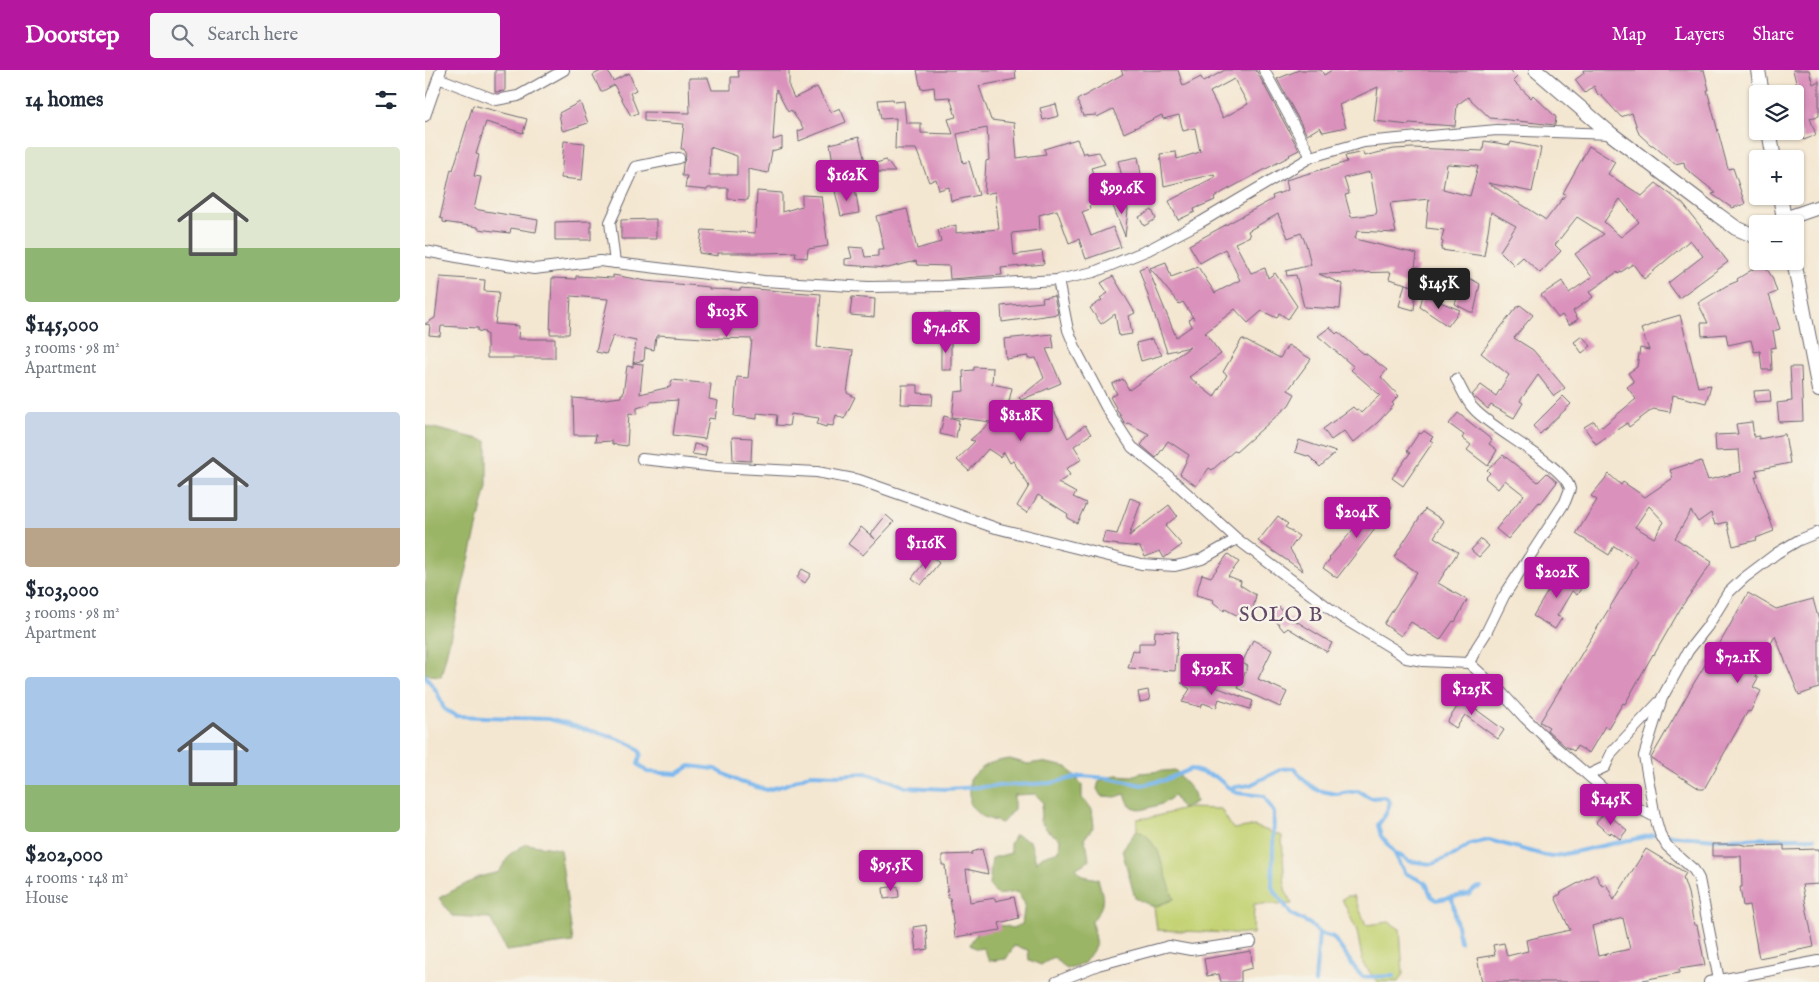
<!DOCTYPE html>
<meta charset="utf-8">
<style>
:root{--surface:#fff;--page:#f6f6f7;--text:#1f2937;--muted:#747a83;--accent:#b5179e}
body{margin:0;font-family:"IM FELL English",serif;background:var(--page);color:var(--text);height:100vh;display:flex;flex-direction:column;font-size:19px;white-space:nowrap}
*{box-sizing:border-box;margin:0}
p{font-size:16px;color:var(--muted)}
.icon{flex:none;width:28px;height:28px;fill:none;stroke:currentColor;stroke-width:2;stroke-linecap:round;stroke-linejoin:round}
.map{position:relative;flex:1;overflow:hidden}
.panel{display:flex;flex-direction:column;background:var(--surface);width:425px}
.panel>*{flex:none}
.buttons{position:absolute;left:1324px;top:15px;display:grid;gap:10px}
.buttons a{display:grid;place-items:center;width:55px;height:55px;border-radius:5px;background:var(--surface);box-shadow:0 1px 4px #0004;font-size:25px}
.price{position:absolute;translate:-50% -42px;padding:0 11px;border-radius:5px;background:var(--accent);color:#fff;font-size:16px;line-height:32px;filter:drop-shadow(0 1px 2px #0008)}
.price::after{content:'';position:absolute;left:50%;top:30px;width:15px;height:11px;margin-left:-8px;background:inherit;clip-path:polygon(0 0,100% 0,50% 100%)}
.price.on{background:#222;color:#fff}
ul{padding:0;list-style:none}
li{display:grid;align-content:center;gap:10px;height:265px;padding:0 25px}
li span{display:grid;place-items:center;height:155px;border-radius:5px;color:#555}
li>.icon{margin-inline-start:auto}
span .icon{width:90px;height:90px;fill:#fffc;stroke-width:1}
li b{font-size:21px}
h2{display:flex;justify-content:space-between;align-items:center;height:60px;padding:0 25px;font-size:21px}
header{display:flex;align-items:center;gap:30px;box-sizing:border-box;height:70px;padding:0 25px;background:var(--accent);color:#fff}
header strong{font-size:24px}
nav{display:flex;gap:28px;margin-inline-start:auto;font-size:18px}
.search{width:350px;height:45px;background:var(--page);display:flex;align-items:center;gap:12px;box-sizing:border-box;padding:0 18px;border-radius:5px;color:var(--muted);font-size:19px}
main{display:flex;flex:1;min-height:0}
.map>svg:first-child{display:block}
.green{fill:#c4d375;stroke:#737a58}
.forest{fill:#9bb566;stroke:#5e6c50}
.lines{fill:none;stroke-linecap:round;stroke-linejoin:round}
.stream{stroke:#7cb8ee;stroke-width:4}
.building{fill:#da92bc;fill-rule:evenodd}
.street-casing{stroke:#6c6770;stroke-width:12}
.secondary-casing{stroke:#6c6770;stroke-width:16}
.street{stroke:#fff;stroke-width:10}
.secondary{stroke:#fff;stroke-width:14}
.labels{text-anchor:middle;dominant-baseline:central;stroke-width:5;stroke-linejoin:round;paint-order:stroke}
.quarter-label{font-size:21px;letter-spacing:1px;fill:#624968;stroke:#f7f3e8}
</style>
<header>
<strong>Doorstep</strong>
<div class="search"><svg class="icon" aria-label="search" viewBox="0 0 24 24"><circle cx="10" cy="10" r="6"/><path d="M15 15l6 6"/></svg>Search here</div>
<nav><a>Map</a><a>Layers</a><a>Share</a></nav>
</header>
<main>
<section class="panel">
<h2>14 homes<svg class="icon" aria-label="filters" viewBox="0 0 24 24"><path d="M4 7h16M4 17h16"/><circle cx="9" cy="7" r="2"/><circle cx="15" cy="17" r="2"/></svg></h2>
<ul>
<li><span style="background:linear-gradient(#dfe7d0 65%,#8fb573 0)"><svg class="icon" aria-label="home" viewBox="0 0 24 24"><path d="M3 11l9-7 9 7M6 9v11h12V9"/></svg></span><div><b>$145,000</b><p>3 rooms · 98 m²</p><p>Apartment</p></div></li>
<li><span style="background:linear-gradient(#c9d6e8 75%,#b9a48a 0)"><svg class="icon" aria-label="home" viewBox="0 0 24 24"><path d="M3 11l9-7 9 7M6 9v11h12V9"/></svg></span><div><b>$103,000</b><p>3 rooms · 98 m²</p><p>Apartment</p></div></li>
<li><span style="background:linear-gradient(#a9c7e8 70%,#8fb573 0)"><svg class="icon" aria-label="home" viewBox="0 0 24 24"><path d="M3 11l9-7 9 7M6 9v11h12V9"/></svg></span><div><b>$202,000</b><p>4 rooms · 148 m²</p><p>House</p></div></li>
</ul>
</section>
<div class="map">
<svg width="1394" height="912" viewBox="0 0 1394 912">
<rect width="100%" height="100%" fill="#f7f3e8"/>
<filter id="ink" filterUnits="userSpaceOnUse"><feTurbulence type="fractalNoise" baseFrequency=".02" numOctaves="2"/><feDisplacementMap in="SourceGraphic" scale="10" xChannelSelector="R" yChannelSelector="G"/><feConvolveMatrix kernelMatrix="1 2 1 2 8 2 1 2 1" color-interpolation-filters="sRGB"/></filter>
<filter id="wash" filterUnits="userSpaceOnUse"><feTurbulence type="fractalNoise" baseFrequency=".0096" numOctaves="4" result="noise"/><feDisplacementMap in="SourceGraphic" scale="20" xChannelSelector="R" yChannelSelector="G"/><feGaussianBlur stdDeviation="1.12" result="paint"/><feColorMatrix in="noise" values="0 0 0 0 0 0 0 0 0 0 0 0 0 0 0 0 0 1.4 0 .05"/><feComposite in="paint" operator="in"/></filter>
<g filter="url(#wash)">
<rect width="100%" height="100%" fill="#f4e7d1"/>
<g class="green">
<path d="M763,738L796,739L808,759L829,756L857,766L860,819L867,834H829L828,864L732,860L729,837L749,829L722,766L712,760V749L728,747Z"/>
<path d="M922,826H929L941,855L964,852L975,859L978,904L973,912H953L938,894L932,861L917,829Z"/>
</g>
<g class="forest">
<path d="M0,356L62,371V416L16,606L5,605L0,603Z"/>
<path d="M585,689L603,694L616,692L642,697L657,715V728L667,739L669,756L659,769L662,776L664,791L651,798L657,806L673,809C679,829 681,834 667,851L671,876L659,893L641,899L628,887L616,895L604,890L603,880L589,876L581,889L564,891L558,878L552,879L545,875C551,858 571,851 587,858L597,854L600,834L592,822L572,825L564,815L567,788L586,783L585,774L590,765L605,771L611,792L618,786L634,781L635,769L623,761L615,751L618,732L610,724L589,725V739L577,753L558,747L545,735V709C560,694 564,692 585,689Z"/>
<path d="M750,700L769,723L771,732L757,739L749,726L737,734L716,740L705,736L700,724L691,727L676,726L672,719L674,711L691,705L707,706L715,703Z"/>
<path d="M712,760L722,766L733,781L749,829L729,837L710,828L697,780Z"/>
<path d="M101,774L135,779L148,872L81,881L65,848L27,846L14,828L54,807L74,802L85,784Z"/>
</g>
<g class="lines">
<g class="stream">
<path d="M0,605L12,622L19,639L31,646L123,649L188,667L208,675L216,683L213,694L222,702L252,704L265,696L290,699L315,712L342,720L360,715L385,704L413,705L441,703L464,710L481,717L520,719L626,713L657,706L683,708L717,715L740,710L766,699L791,707L804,718L825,715L857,699L869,698L881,712L892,720L911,724L933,721L946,728L960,727L965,732L961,744L953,755L956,766L969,782L984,791L1007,794L1029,785L1045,774L1064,770L1126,787L1204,770"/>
<path d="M805,718L812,723L839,726L849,743L847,817L866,844L885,854L894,863L908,867L932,901L938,907L969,906"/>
<path d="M1242,765L1290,769L1389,768"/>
<path d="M1206,770L1228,765"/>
<path d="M970,784L980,803L1001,813L1006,826L1011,830L1044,824L1051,818L1056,817"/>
<path d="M1027,828L1035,872"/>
<path d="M890,912L894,863"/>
</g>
</g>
<g id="blocks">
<g class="building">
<path d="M70,0H80V21L70,22Z"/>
<path d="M178,0H182L188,11L204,3L211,20L205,23L213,43L206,46L189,15L176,22L168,5Z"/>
<path d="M313,0H364V17L369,28L392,17L406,42L415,38L421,52L374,71L373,61L379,59L366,40L363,42L351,19L348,70L357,67V78L347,81L343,103L323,99V130L303,129V118H283L282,120L260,118L262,106H257L258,94L261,87L259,79H256L259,54L219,51V42L265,43L264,8H283L287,20H306V7H314ZM285,77L312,86V105H284Z"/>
<path d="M492,0H590L591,9L554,16L566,50L589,53L592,88L621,84L619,79L652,69L658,84L662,82V84L674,82L680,94L666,98L678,130L664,136L665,139L657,142L666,166L688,157L696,177L661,189L654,169L644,173L632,140L614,145L615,160L587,163L589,185L617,181L619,194L576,198L577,205L525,209L524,196L492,195L491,191L463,198L420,195V189L427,188L424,177L438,178L440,187L453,186V179H459L451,146L482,139L492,179L516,172L513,160L531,155V163L574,159L570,122L559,124L561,91L564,90L562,58L532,64L538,93L544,91L554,125L526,131L524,117L514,120L511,109L504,112L491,79H470L471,48L456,49L453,30L468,29L469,32L479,31L481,53H496V63L528,64L523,49L531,47L525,27L510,28L509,17L496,19Z"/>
<path d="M696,0H753L758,16L776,7L778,12L800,0H831L874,80L864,85L865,86L798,122L789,128L790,130L769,139L770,142L753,150L744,131L790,107L789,104L739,116L735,84L751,82L752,89L775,82L770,58L758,61L754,45L738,49L737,45L699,63L688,39L672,47L671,45L658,46L652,30L698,4ZM809,9L823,34L798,48L785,22Z"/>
<path d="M874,0H896L899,5L907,0H1085L1092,7L1088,11L1106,28L1108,25L1131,47L1130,55L1065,48L1043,27L1032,35L1030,56L984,53V55L949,51L953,17L914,35L921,57L898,62L895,57L882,65L852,9Z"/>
<path d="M1158,0H1279L1284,20H1282L1303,99L1308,98L1320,134L1307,138L1287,124L1291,123L1260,98L1259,92L1250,94L1228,75H1226L1214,64L1207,43L1196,47L1175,24L1173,25L1169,16L1160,23L1150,10L1159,3Z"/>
<path d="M1368,0H1384L1388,14L1394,11V46L1385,48L1391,65L1379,70L1373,55L1370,30L1375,29Z"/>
<path d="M155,32L163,53L139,61L137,60L134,43Z"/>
<path d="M631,34L634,46L618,50L615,38Z"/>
<path d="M48,35L102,49L98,63L61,52L51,84L54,85L49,106L56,107L49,139L113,150L111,162L86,158L85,163L53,159V157L18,152V149L15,148L26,99L28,100Z"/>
<path d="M434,67L441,96L461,90L470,102H443L444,107L435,102H431V100L425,97L409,99L405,74Z"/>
<path d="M139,71L160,73L157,110L136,108Z"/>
<path d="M1059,71L1085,75L1086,72L1116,78L1107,122L1063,113L1121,150L1141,124L1138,123L1164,76L1190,92L1183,104L1217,126L1231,113L1258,134L1303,192L1254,228L1243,213L1278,186L1265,170L1219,209L1208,194L1193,204L1192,202L1164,222L1168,227L1148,241L1153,249L1144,255L1137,245L1133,248L1116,225L1137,211L1144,223L1167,207L1150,184L1179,164L1152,147L1130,175L1136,181L1115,203L1098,187L1089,195L1075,181L1091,156L1066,142L1059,186L1016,180L1018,172L1016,171L1019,160L1001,158L1004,129L965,133L971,163L932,161L930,169L992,184L990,197H993L988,216L964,209L966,202L894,204L917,214L915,239L879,237L871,205L862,206L861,201L886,195L881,174L876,163L863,168L853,144L823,161L825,166L810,173L826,203L840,198L843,208L850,203L872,236L863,249L854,243L852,248L837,241L823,253L810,239L780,263L796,284L764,307L789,327L802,305L798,302L817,269L855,288L863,275L886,289L863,320L870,324L864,335L811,382L809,381L787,400L784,398L771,416L755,404L764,385L743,371L731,388L716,375L724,364L703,353L700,354L685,327L692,324L687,314L698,309L704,320L765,277L742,282L714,199L722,196L751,267L767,256L764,250L767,247L769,249L758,232L754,234L725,198L741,192L746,207L773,197L790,223L815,210L800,179L775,193L764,175L848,129L847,126L863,120L861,110L922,92L920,86L938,82L939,86L969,79L988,78L1058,81ZM1022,94L1053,96L1045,126L1018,119ZM945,102L952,141L951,144L926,147L920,125L924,124L919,108ZM1195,129L1214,152L1196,167L1179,152Z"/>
<path d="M713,87L719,121L702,126L693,91Z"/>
<path d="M430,117L434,143L416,146L410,121Z"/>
<path d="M332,121L357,123V142L377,136V125L396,126L403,176L383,179L382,188L370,187L371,182L340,183H293V186L274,183L277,160L330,163Z"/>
<path d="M700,131L703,140L700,166L688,136Z"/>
<path d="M727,140L731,149L719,156L714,147Z"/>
<path d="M231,149V169H196V150Z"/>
<path d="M166,151V170H130V152Z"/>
<path d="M1338,193L1347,207L1352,222L1344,225L1355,259L1348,261L1351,277L1346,278L1347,300H1337L1335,281L1329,282L1326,270L1303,275L1301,264L1277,266L1276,253H1283L1273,233L1301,216L1313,211L1312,209Z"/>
<path d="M188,205L221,211L284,217V219L315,220L316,218L396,224L392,277L428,281L422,323L430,327L419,349L411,345L408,356L402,355L401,357L392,354L394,348L366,344L364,356L351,355L352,345L332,343V349L309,346L312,307L323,308L327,269L293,268V269L233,265V267H231L229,280L220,278L219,290L208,293L211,271L188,266L181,284L171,282L183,229L146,226L144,264H125L127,208L151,209V206L188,208Z"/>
<path d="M688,206L710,243L704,246L707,264L694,266L690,244L676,254L665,238L677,230L675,228L683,223L676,213Z"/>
<path d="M1040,206L1055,214L1049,242H1045L1030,234Z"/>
<path d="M15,207L60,210L59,221L74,222L70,254L94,256L93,269H130V288H62V264L59,263L60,262L53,261V258L16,256L15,266L4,265L5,255L0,254L10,248Z"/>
<path d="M980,214L991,217L989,240L974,236Z"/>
<path d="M998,225L1035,240L1023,256L995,237Z"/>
<path d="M629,226L633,244L577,252L576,236L618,232L617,228Z"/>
<path d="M427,227L450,229L449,247L425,245Z"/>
<path d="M1095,235L1108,245L1089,268L1108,280L1140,318L1129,326L1113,305L1095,331L1098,333L1089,348L1066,335L1063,339L1047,325L1056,315L1071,326L1084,305L1056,283L1090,239Z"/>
<rect x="499" y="243" width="26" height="16"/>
<path d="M1255,245L1273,317L1286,315L1281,333L1248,325L1245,342L1228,339L1204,357L1202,353L1171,374L1159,357L1169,351L1173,358L1176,356L1177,357L1211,329L1202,317L1209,312L1203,303L1212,297L1215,278L1224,280L1216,259L1238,250Z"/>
<path d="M905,257L911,264L913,262L939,284L940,283L962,300L956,307L974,326L967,333L969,335L953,352L928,373L919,361L906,370L898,359L928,337L931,340L933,339L936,343L955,325L926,300L929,297L893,266Z"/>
<path d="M627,264L629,278L621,279L636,313L596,330L594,328L619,308L611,288L603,289V286L581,289L579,269Z"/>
<path d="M1157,266L1166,276L1157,283L1149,272Z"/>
<rect x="516" y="267" width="10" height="33"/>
<path d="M727,269L737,285L716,291L711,273Z"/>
<path d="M208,293L218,294L215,324L245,317L247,310L286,314L284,329L293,331L290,349L284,348L280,369L248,365L253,330L225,332V334L212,338V344L204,343L202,376L187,374V371L170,372L171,365H149L148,328L172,330L196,327V324H198L202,296L208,297Z"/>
<path d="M549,297L568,298L567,314L587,318L583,336L579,337L585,352L627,337L643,368L660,355L666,364L649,376L657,389L641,399L645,405L633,413L651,423L648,427L661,433L652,453L642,448L643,444L613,425L602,443L592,436L604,416L588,391L585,393L579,382L575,387L563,379L544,401L532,390L550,371L545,370L566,352L527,347L530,322L539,321L538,301L549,300Z"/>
<path d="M1365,297H1376L1378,351L1354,352L1352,333L1367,331Z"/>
<path d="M477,315H493V323L508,324L507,335L476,334Z"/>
<path d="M1345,320L1346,331L1330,332L1329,321Z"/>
<path d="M1138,326L1146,334L1115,364L1108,356Z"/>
<path d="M1033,343L1067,370L1064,374L1072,380L1063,396L1042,380L1046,375L1037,368L1039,365L1024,354Z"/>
<path d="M519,346L534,350L531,368L515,364Z"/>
<path d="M1327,352L1329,367L1334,366V369L1360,364L1365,393L1331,400L1333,406L1330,407L1349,461L1331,468L1332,470L1308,476L1302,452L1290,455L1286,443L1273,452L1266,441L1250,468L1287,492L1257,536L1229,585L1228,584L1200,634L1198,633L1183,658L1180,656L1164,683L1152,676L1149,681L1140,676L1122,660L1124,657L1115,652L1213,491L1189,476L1184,485L1151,464L1172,430L1166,426L1184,404L1196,415L1198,412L1220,427L1248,408L1245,400L1264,394L1265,395L1276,391L1283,410L1316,402L1314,380L1291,381L1290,365L1313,364L1311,354ZM1224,436L1239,452L1229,468L1210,457Z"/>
<path d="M999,361L1008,367L1005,370L1008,372L978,416L967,408L985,383L982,381L994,363L996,364Z"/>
<path d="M307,367L327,368L326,391L308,390Z"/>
<path d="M874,370L911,382L895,397L885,387L870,382Z"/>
<path d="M269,374L282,377L280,386L267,384Z"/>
<path d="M1078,385L1113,412L1122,403L1132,412L1116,433L1114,432L1083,469L1071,459L1099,425L1080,410L1073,419L1060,408L1065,403L1062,400Z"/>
<path d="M705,428L716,432L704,466L744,435L752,446L740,456L757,475L739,488L735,481L720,487L715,477L677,473L680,462L692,464Z"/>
<path d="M955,428L967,437L912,508L898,498L905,489L904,488Z"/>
<path d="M1000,439L1019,451L1009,467L1033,482L1013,513L1042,530L1030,552L1028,551L1015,570L986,552L976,566L959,554L992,502L969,487Z"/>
<path d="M461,445L469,452L438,485L423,474L436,457L450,469L446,464Z"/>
<path d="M853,446L863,454L860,457L874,466L865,479L878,501L833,471Z"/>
<path d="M1056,469L1064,476L1054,487L1046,480Z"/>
<path d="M803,484L814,492L803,506L816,511L815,515L831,525L828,539L821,550L800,539L799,541L788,532L789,530L771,525L777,504L786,507Z"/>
<path d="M505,485L514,493L496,515L487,508Z"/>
<path d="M377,499L386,504L380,513L372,507Z"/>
<path d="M1132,500L1158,515L1152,525L1147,521L1132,546L1137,548L1130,559L1108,546L1129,511L1126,510Z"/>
<path d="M1323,523L1351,539L1388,529L1394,551V618L1374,625L1350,566L1335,593L1337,594L1330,606L1333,608L1328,617L1336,621L1325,642L1323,641L1279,719H1275L1226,688L1269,613L1283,590L1285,591Z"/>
<path d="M854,537L865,550L866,548L907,573L902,582L863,558L859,561L845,544Z"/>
<path d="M730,561L753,562L750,601L703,598L708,580L714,582V573H729Z"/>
<path d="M828,570L847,580L833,609L862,622L855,637L813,618L823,596L817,593Z"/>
<path d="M771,610L787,620L788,616L828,631L825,639L794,629L791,638L778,633L776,637L757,632L765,619L756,613Z"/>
<path d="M723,620L725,630L715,632L713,622Z"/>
<path d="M1033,623L1047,632L1045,635L1079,660L1073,669L1040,645L1031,658L1022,652L1032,637L1026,633Z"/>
<path d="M1180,742L1202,760L1195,769L1186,762L1184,764L1171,753Z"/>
<path d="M1287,774H1315L1322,776L1359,775V780L1394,779V814L1377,815L1389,877L1334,888L1324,835L1318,836L1315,817H1317L1316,786H1287Z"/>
<path d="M557,779L563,804L541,799L545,832L570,828V831L589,827L594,848L574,853L576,860L530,867L525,828H523L520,795H517V785L547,784V782Z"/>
<path d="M1221,779L1261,803L1258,808L1263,823L1269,855H1272L1280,895L1254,899V903L1218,910L1219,912H1057L1052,888L1070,885L1068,875L1079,873L1082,886L1103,881L1101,870L1145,860L1130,827L1136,824L1135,823L1170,804L1177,816L1181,814L1189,830ZM1198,848L1205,879L1173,886L1167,856Z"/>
<path d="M473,816L474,827L459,829L458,818Z"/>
<path d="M501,855L503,879L491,881L488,857Z"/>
<path d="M826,881L827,898L816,901V912H796L794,904L782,906L779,889Z"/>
</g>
</g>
</g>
<g filter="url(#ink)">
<use href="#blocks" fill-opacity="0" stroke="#6c6770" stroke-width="1"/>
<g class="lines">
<g class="street-casing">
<g id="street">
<path d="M839,0L886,87"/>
<path d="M13,8L71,30L93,26L139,0"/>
<path d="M0,46L16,0"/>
<path d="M0,181L48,190L109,199L175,191L339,211L443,217L518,216L633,210L669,202L723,180L776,152L886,87L939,72L1072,60L1186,64"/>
<path d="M190,193L185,152L210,97L254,88"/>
<path d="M633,210L643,260L652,282L681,337L707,377L743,406L812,469L916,547L970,580L981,588L998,591L1044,593"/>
<path d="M1031,309C1037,319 1041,331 1049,339C1067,360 1141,396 1145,419L1140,432L1079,526L1061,563L1052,577L1044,593L1077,623L1100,648L1126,673L1182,722L1230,747"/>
<path d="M217,389L292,397L392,402L434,410L571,458L716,494L750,496L763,493L777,489L812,469"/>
<path d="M1163,705L1180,697L1187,682L1234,632"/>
<path d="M1294,910L1274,809L1269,800L1242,776L1235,764L1230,747L1219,686L1237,628L1263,581L1282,557L1303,523L1319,508L1352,483L1374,470L1394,462"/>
<path d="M631,912L673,895L744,876L766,880L826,872"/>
<path d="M1284,912L1394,891"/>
</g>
</g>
<g class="secondary-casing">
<g id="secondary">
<path d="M1111,0L1186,64L1293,145L1311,158L1332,167"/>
<path d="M1333,0L1337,24"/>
<path d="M1344,61L1349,89"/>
<path d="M1355,126L1360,154"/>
<path d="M1359,149L1394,137"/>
<path d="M1369,191L1394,320"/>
</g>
</g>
<use href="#street" class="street"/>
<use href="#secondary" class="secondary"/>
</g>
</g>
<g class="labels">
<g class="quarter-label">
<text x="856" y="545">SOLO B</text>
</g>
</g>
</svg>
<div class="buttons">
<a><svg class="icon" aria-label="layers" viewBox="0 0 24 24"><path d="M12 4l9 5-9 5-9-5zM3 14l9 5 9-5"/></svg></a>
<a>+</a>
<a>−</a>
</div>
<b class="price" style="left:422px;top:132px">$162K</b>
<b class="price" style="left:697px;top:145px">$99.6K</b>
<b class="price on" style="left:1014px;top:240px">$145K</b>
<b class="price" style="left:302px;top:268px">$103K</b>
<b class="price" style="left:521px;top:284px">$74.6K</b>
<b class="price" style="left:596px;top:372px">$81.8K</b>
<b class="price" style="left:932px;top:469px">$204K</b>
<b class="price" style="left:501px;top:500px">$116K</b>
<b class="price" style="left:1132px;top:529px">$202K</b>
<b class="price" style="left:1313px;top:614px">$72.1K</b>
<b class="price" style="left:787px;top:626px">$192K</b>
<b class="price" style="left:1047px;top:646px">$125K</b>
<b class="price" style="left:1186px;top:756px">$145K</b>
<b class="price" style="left:466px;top:822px">$95.5K</b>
</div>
</main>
